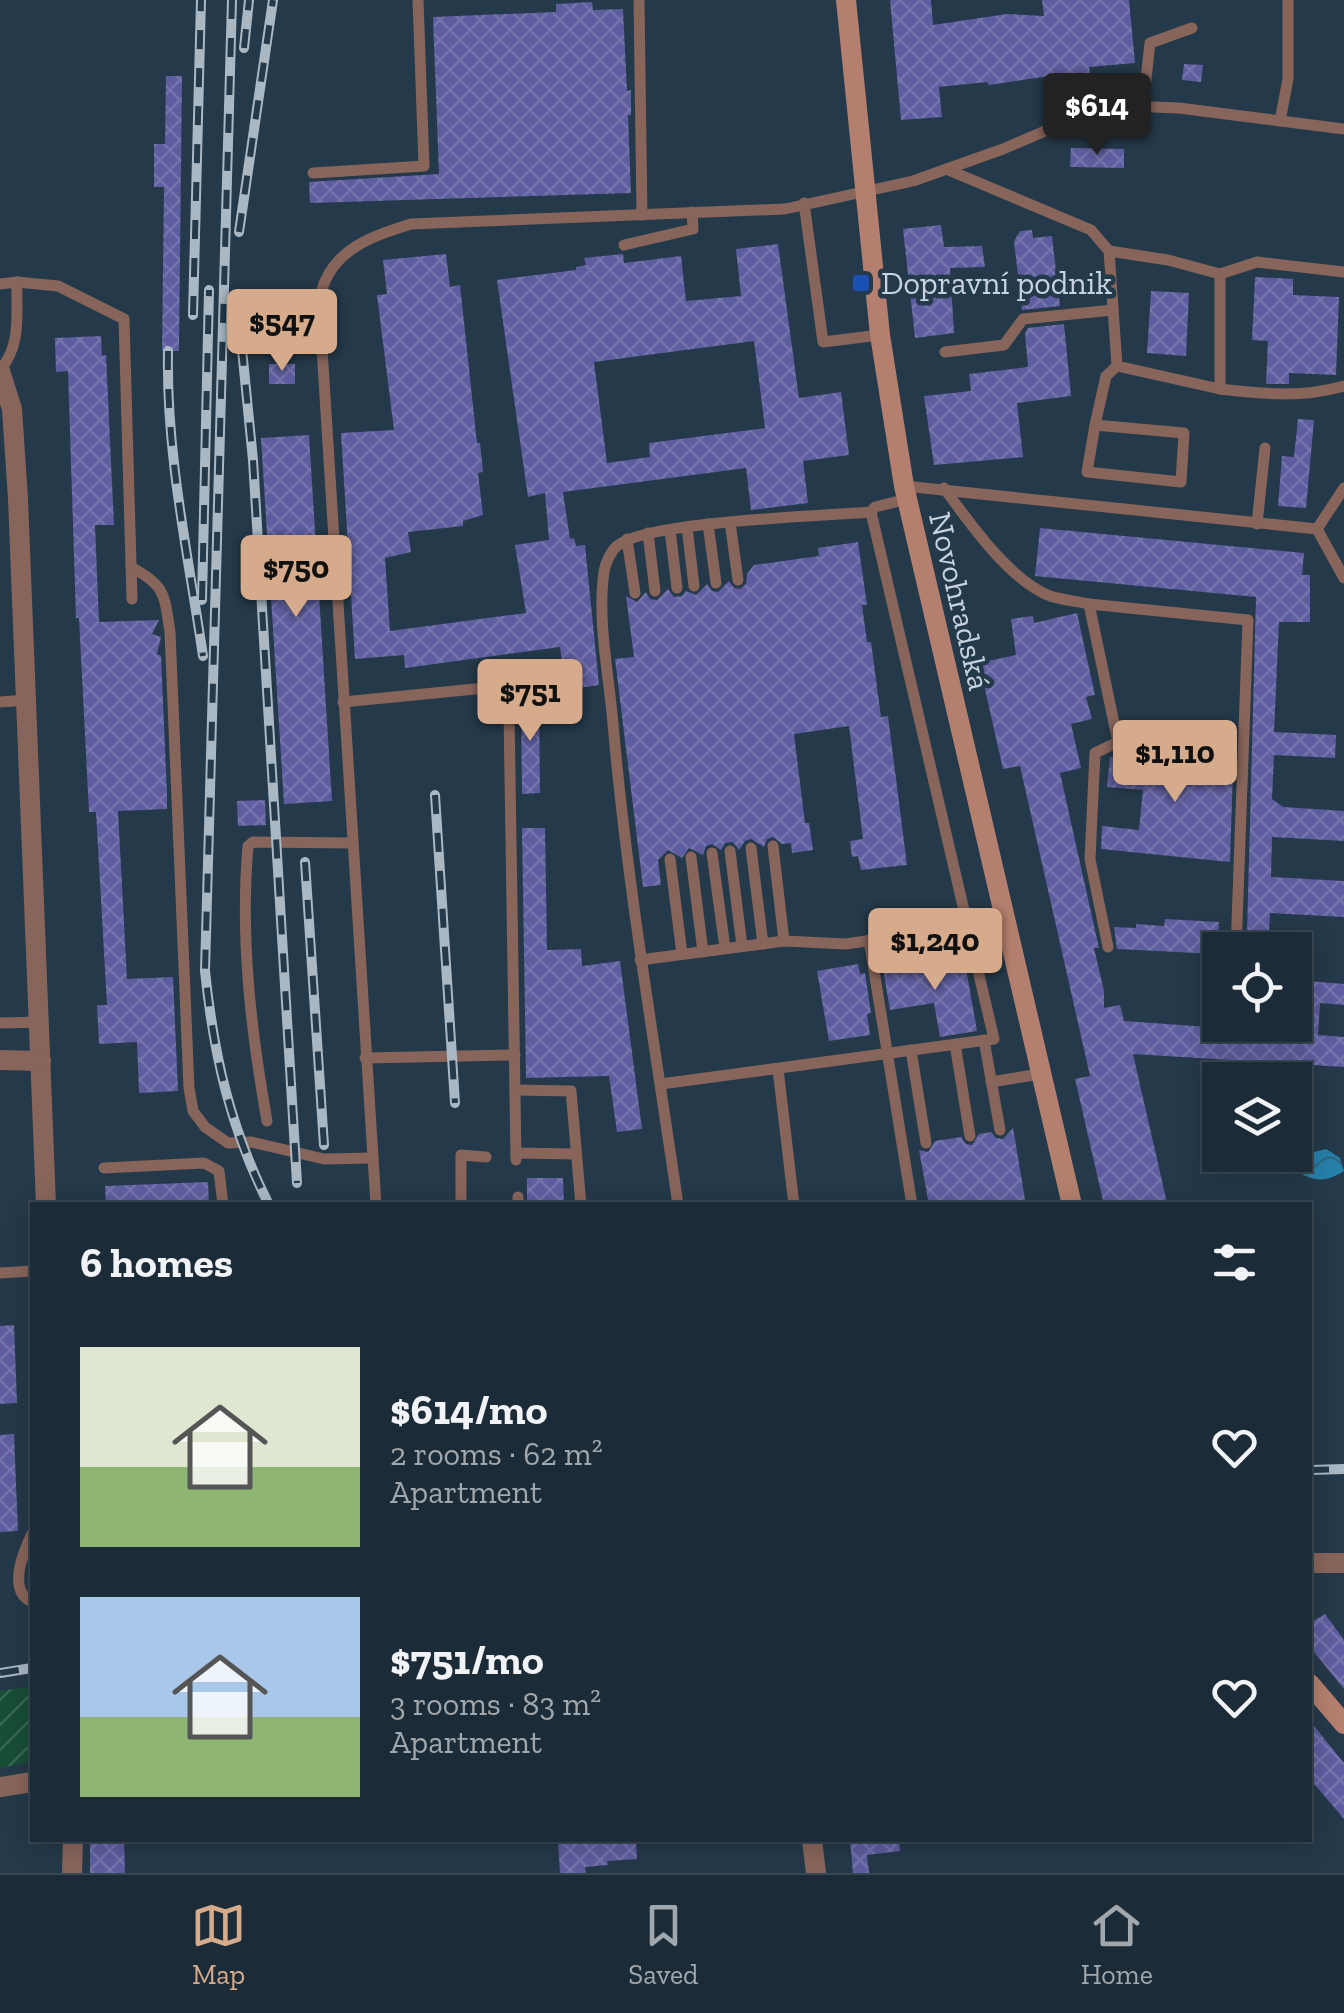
<!DOCTYPE html>
<meta charset="utf-8">
<style>
:root{--surface:#1b2b37;--page:#283742;--text:#f1f3f6;--muted:#a0a7ad;--line:#394752;--accent:#d6ab8b}
body{margin:0;font-family:"Zilla Slab",serif;background:var(--page);color:var(--text);height:100vh;display:flex;flex-direction:column;font-size:38px;white-space:nowrap}
*{box-sizing:border-box;margin:0}
p{font-size:32px;color:var(--muted)}
.icon{flex:none;width:55px;height:55px;fill:none;stroke:currentColor;stroke-width:2;stroke-linecap:round;stroke-linejoin:round}
.map{position:relative;flex:1;overflow:hidden}
.drawer{position:absolute;left:30px;top:1202px;width:1282px;height:640px;display:flex;flex-direction:column;background:var(--surface);border-radius:0px;box-shadow:0 5px 25px #0003,0 0 0 2px var(--line)}
.drawer>*{flex:none}
.buttons{position:absolute;left:1202px;top:932px;display:grid;gap:20px}
.buttons a{display:grid;place-items:center;width:110px;height:110px;border-radius:0px;background:var(--surface);box-shadow:0 5px 25px #0003,0 0 0 2px var(--line);font-size:50px}
.price{position:absolute;translate:-50% -85px;padding:0 22px;border-radius:10px;background:var(--accent);color:#111;font-size:32px;line-height:65px;filter:drop-shadow(0 2px 5px #0008)}
.price::after{content:'';position:absolute;left:50%;top:60px;width:30px;height:22px;margin-left:-15px;background:inherit;clip-path:polygon(0 0,100% 0,50% 100%)}
.price.active{background:#222;color:#fff}
ul{padding:0;list-style:none}
li{display:flex;align-items:center;gap:30px;height:250px;padding:0 50px}
li span{display:grid;place-items:center;flex:none;width:280px;height:200px;border-radius:0px;color:#555}
li>.icon{margin-inline-start:auto}
span .icon{width:120px;height:120px;fill:#fffc;stroke-width:1}
li b{font-size:42px}
h2{display:flex;justify-content:space-between;align-items:center;height:120px;padding:0 50px;font-size:42px}
.tabs{display:flex;justify-content:space-around;align-items:center;height:140px;border-top:2px solid var(--line);background:var(--surface);font-size:28px;color:var(--muted)}
.tabs a{display:grid;justify-items:center;gap:5px}
.tabs .active{color:var(--accent)}
.map>svg:first-child{display:block}
.garden{fill:url(#garden-furrows)}
.water{fill:url(#water-waves)}
.building{fill:url(#building-cross-hatch);fill-rule:evenodd}
.lines{fill:none;stroke-linecap:round;stroke-linejoin:round}
.service{stroke:#87655b;stroke-width:11}
.minor{stroke:#87655b;stroke-width:20}
.secondary{stroke:#b47f6e;stroke-width:20}
.rail-casing{stroke:#aab8c4;stroke-width:10}
.rail{stroke:#243949;stroke-width:6;stroke-dasharray:19;stroke-linecap:butt}
.transit-dot{fill:#1a4fb4;stroke:#243949;stroke-width:4}
.labels{text-anchor:middle;dominant-baseline:central;stroke-width:9;stroke-linejoin:round;paint-order:stroke}
.poi-label{font-size:32px;fill:#c7d3de;stroke:#243949;text-anchor:start}
.street-label{font-size:32px;fill:#c7d3de;stroke:#243949}
</style>
<div class="map">
<svg width="1344" height="1873" viewBox="0 0 1344 1873">
<defs>
<pattern id="garden-furrows" width="10" height="10" patternUnits="userSpaceOnUse" patternTransform="scale(2.5)"><rect width="10" height="10" fill="#184d36"/><path d="M-1 1l2-2M0 10L10 0M9 11l2-2" fill="none" stroke="#386653"/></pattern>
<pattern id="water-waves" width="16" height="10" patternUnits="userSpaceOnUse" patternTransform="scale(2.5)"><rect width="16" height="10" fill="#2681aa"/><path d="M0 5q4-4 8 0t8 0" fill="none" stroke="#2e6a86"/></pattern>
<pattern id="building-cross-hatch" width="8" height="8" patternUnits="userSpaceOnUse" patternTransform="scale(2.5)"><rect width="8" height="8" fill="#5e5d9f"/><path d="M0 0l8 8M0 8l8-8" fill="none" stroke="#7473ac"/></pattern>
</defs>
<rect width="100%" height="100%" fill="#243949"/>
<path class="garden" d="M32,1686V1762L0,1768V1691Z"/>
<path class="water" d="M1326,1149L1340,1158L1344,1171C1327,1182 1315,1182 1298,1172L1296,1164L1302,1155Z"/>
<g class="building">
<path d="M890,0H931L933,25L1007,14L1044,16L1042,0H1129L1135,63L1089,67L1091,82L1050,85L1049,76L989,85L987,82L939,87L942,117L901,120Z"/>
<path d="M592,2L593,10L623,9L627,91L631,90V115H628L631,193L310,203L309,182L439,174L433,17L556,12V4Z"/>
<path d="M1184,64L1203,65L1201,82L1182,80Z"/>
<path d="M166,76H182L179,351H162L164,187H154V144H165Z"/>
<path d="M1071,148L1124,149V168L1070,167Z"/>
<path d="M941,225L944,247L982,246L985,267L950,268L954,333L915,338L903,229Z"/>
<path d="M1032,230L1033,238L1052,236L1060,306L1022,310L1014,241L1020,231Z"/>
<path d="M778,244L799,398L841,392L849,455L803,461L808,503L751,510L746,468L563,492L570,539L574,538L576,546L585,545L599,685L566,690L560,647L405,668L404,655L355,659L341,433L394,430L377,295L387,294L383,260L446,254L450,287L460,285L477,443H480L483,472L478,473L483,515L463,521V526L408,532L411,552L385,558L390,631L526,613L515,545L549,540L545,493L528,497L497,280L576,270V267L586,265L584,258L623,254L624,263L681,256L686,301L741,296L736,249ZM754,341L765,428L649,443L650,457L607,463L594,362Z"/>
<path d="M1255,277L1293,279V295L1339,297L1336,375L1289,373V384H1266L1268,341L1252,340Z"/>
<path d="M1151,291L1189,293L1186,356L1147,353Z"/>
<path d="M1064,324L1071,396L1017,403L1023,457L934,465L924,396L971,391L969,374L1028,367L1025,333L1028,328Z"/>
<path d="M101,336L102,356L106,355L114,525H95L99,622L159,620L152,634L161,637L157,654L161,656L167,794V809L118,811L127,979L173,977L178,1091L139,1093L137,1042L99,1044L97,1005H107L96,812H89L79,618H76L68,371L56,372L55,338Z"/>
<rect x="269" y="364" width="26" height="20"/>
<path d="M1298,419L1314,420L1306,508L1278,506L1282,456L1294,457Z"/>
<path d="M309,435L332,801L284,804L261,438Z"/>
<path d="M1040,528L1304,553L1302,575H1310V622H1279L1274,732L1336,735L1335,758L1274,755L1272,799L1283,807L1344,811V841L1272,837L1271,877L1344,881V917L1270,913L1269,934L1247,933L1256,597L1035,576Z"/>
<path d="M858,542L867,605H862L867,642H871L881,717L888,716L907,865L861,870L858,856L852,857L850,841L863,839L849,726L794,734L805,823H809L813,850L792,853L791,843L782,844L773,837L767,839L764,847L751,839L745,841L739,850L733,842L725,843L721,850L712,844L706,846L703,855L689,848L682,858L668,850L658,860L661,885L643,887L615,659L634,657L626,596L637,602L646,592L650,599L657,600L668,589L674,597L682,596L686,591L696,595L707,584L712,591L718,592L729,581L734,588L740,589L746,584L747,574L754,565L819,556L818,548Z"/>
<path d="M1077,613L1095,695L1086,697L1092,719L1071,724L1081,768L1060,773L1099,948H1094L1104,991V1008L1120,1005L1124,1021L1295,1033V990H1307L1308,981L1344,984V1005L1320,1003L1318,1035L1344,1037V1067L1133,1054L1167,1203L1154,1205H1104L1075,1079L1090,1076L1020,766L1003,769L979,663L1016,655L1011,619L1033,616L1034,623Z"/>
<path d="M539,694L540,793L522,794L521,695Z"/>
<path d="M1147,747L1217,754L1216,767L1233,769L1230,862L1101,849L1102,826L1139,830L1143,790L1107,787L1110,757L1146,760Z"/>
<path d="M265,800L266,825L238,826L237,801Z"/>
<path d="M522,828H545L547,950L581,949L582,966L620,961L642,1129L617,1132L609,1076L526,1078Z"/>
<path d="M1165,919L1219,922L1217,954L1117,949L1114,927L1136,928V924L1164,926Z"/>
<path d="M964,957L977,1031L940,1037L934,1003L890,1010L883,969Z"/>
<path d="M858,964L860,974L865,973L871,1013L867,1014L870,1035L829,1041L817,971Z"/>
<path d="M1013,1128L1026,1205H929L919,1150L928,1152L935,1141L961,1137L966,1144L972,1145L979,1134L991,1132L996,1138L1003,1139Z"/>
<path d="M527,1178H563L564,1205H527Z"/>
<path d="M208,1182L209,1205H106L105,1186Z"/>
<path d="M14,1325L17,1403L0,1404V1326Z"/>
<path d="M14,1434L18,1531L0,1532V1435Z"/>
<path d="M1325,1614L1344,1640V1689L1310,1647V1623Z"/>
<path d="M1310,1721L1344,1763V1819L1310,1779Z"/>
<path d="M90,1840H124L125,1873H90Z"/>
<path d="M558,1840H636L637,1859L607,1861L608,1865L585,1867L586,1873H560Z"/>
<path d="M850,1840H899L900,1851L867,1855L869,1873H853Z"/>
</g>
<g class="lines">
<g class="service">
<path d="M639,0L642,215"/>
<path d="M1143,106L1150,43L1192,28"/>
<path d="M1280,121L1288,79V0"/>
<path d="M946,169L1091,230L1109,251L1117,366L1220,389V274L1168,260L1109,251"/>
<path d="M313,173L424,166L418,0"/>
<path d="M804,203L823,342L880,335"/>
<path d="M624,245L693,229L692,212"/>
<path d="M1220,274L1257,262L1344,272"/>
<path d="M17,282L58,286L124,319L132,599"/>
<path d="M0,284L17,282C16,313 22,345 0,370"/>
<path d="M945,352L1004,345L1023,319L1113,310"/>
<path d="M1220,389C1263,394 1302,398 1344,386"/>
<path d="M1095,425L1087,472L1181,482L1184,433L1095,425L1106,376L1117,366"/>
<path d="M904,486L1317,529L1344,488"/>
<path d="M944,488C969,522 1009,580 1050,596C1062,600 1076,601 1089,604L1118,742L1095,753L1090,859L1108,947"/>
<path d="M730,522L738,580"/>
<path d="M708,524L716,583"/>
<path d="M1257,524L1265,448"/>
<path d="M687,527L694,586"/>
<path d="M1317,529L1344,578"/>
<path d="M670,530L677,588"/>
<path d="M648,533L655,591"/>
<path d="M627,539L635,593"/>
<path d="M131,567C166,586 164,594 170,632L189,1088L193,1111L205,1127L228,1143L251,1142L324,1159L372,1158"/>
<path d="M1089,604L1248,620L1236,950"/>
<path d="M0,702L27,700"/>
<path d="M343,702L485,688C501,692 506,697 509,713L516,1160"/>
<path d="M773,846L784,941"/>
<path d="M751,848L763,944"/>
<path d="M730,851L742,946"/>
<path d="M712,853L725,948"/>
<path d="M691,857L703,952"/>
<path d="M670,859L682,954"/>
<path d="M869,940L912,1205"/>
<path d="M640,960L784,941L846,944L899,936L963,917"/>
<path d="M0,1023L40,1022"/>
<path d="M984,1040L1000,1130"/>
<path d="M955,1044L970,1136"/>
<path d="M911,1050L926,1143"/>
<path d="M365,1058L515,1055"/>
<path d="M778,1069L794,1205"/>
<path d="M991,1082L1040,1074"/>
<path d="M661,1084L994,1039L871,512"/>
<path d="M515,1090L571,1091L581,1205"/>
<path d="M267,1121C251,1031 240,938 248,846L253,842L352,843"/>
<path d="M516,1153L576,1154"/>
<path d="M104,1168L204,1163L219,1171L223,1205"/>
<path d="M518,1197V1205"/>
<path d="M376,1205L321,333C321,320 318,305 321,293C332,249 373,236 411,224L785,209L913,181L1003,149L1082,115L1128,106L1179,108L1344,129"/>
<path d="M461,1205V1155L486,1157"/>
<path d="M678,1205C655,1045 627,885 613,724C609,675 597,621 604,572C605,564 611,551 617,546C645,521 825,516 871,512L875,507L907,499"/>
<path d="M0,1273L32,1271"/>
<path d="M32,1534C23,1552 7,1591 32,1602"/>
</g>
<g class="minor">
<path d="M0,371L12,409L18,499L46,1205"/>
<path d="M0,1060L41,1061"/>
<path d="M1310,1563H1344"/>
<path d="M0,1787L32,1782"/>
<path d="M812,1840L816,1873"/>
<path d="M72,1873L73,1840"/>
</g>
<g class="secondary">
<path d="M846,0L880,335L904,486L1072,1205"/>
<path d="M1310,1684L1344,1724"/>
</g>
<g class="rail-casing">
<g id="rail">
<path d="M232,0L205,971C214,1057 230,1127 269,1205"/>
<path d="M244,48L249,0"/>
<path d="M239,232L273,0"/>
<path d="M238,309L253,460L297,1183"/>
<path d="M193,315L201,0"/>
<path d="M168,351C166,454 188,554 203,656"/>
<path d="M202,600L209,290"/>
<path d="M435,795L455,1103"/>
<path d="M305,862L324,1145"/>
<path d="M1310,1470L1344,1469"/>
<path d="M0,1673L32,1668"/>
</g>
</g>
<use href="#rail" class="rail"/>
</g>
<rect class="transit-dot" x="851" y="273" width="20" height="20" rx="5"/>
<g class="labels">
<g class="poi-label">
<text x="881" y="283">Dopravní podnik</text>
</g>
<g class="street-label">
<text transform="translate(960 601) rotate(77)">Novohradská</text>
</g>
</g>
</svg>
<div class="buttons">
<a><svg class="icon" aria-label="locate" viewBox="0 0 24 24"><circle cx="12" cy="12" r="6"/><path d="M12 2v4M12 18v4M2 12h4M18 12h4"/></svg></a>
<a><svg class="icon" aria-label="layers" viewBox="0 0 24 24"><path d="M12 4l9 5-9 5-9-5zM3 14l9 5 9-5"/></svg></a>
</div>
<b class="price active" style="left:1097px;top:158px">$614</b>
<b class="price" style="left:282px;top:374px">$547</b>
<b class="price" style="left:296px;top:620px">$750</b>
<b class="price" style="left:530px;top:744px">$751</b>
<b class="price" style="left:1175px;top:805px">$1,110</b>
<b class="price" style="left:935px;top:993px">$1,240</b>
<section class="drawer">
<h2>6 homes<svg class="icon" aria-label="filters" viewBox="0 0 24 24"><path d="M4 7h16M4 17h16"/><circle cx="9" cy="7" r="2"/><circle cx="15" cy="17" r="2"/></svg></h2>
<ul>
<li><span style="background:linear-gradient(#dfe7d0 60%,#8fb573 0)"><svg class="icon" aria-label="home" viewBox="0 0 24 24"><path d="M3 11l9-7 9 7M6 9v11h12V9"/></svg></span><div><b>$614/mo</b><p>2 rooms · 62 m²</p><p>Apartment</p></div><svg class="icon" aria-label="heart" viewBox="0 0 24 24"><path d="M12 20l-8-8c-3-5 5-10 8-4 3-6 11-1 8 4z"/></svg></li>
<li><span style="background:linear-gradient(#a9c7e8 60%,#8fb573 0)"><svg class="icon" aria-label="home" viewBox="0 0 24 24"><path d="M3 11l9-7 9 7M6 9v11h12V9"/></svg></span><div><b>$751/mo</b><p>3 rooms · 83 m²</p><p>Apartment</p></div><svg class="icon" aria-label="heart" viewBox="0 0 24 24"><path d="M12 20l-8-8c-3-5 5-10 8-4 3-6 11-1 8 4z"/></svg></li>
</ul>
</section>
</div>
<nav class="tabs">
<a class="active"><svg class="icon" aria-label="map" viewBox="0 0 24 24"><path d="M3 6l6-2 6 2 6-2v14l-6 2-6-2-6 2zM9 4v14M15 6v14"/></svg>Map</a>
<a><svg class="icon" aria-label="saved" viewBox="0 0 24 24"><path d="M7 4h10v16l-5-4-5 4z"/></svg>Saved</a>
<a><svg class="icon" aria-label="home" viewBox="0 0 24 24"><path d="M3 11l9-7 9 7M6 9v11h12V9"/></svg>Home</a>
</nav>
